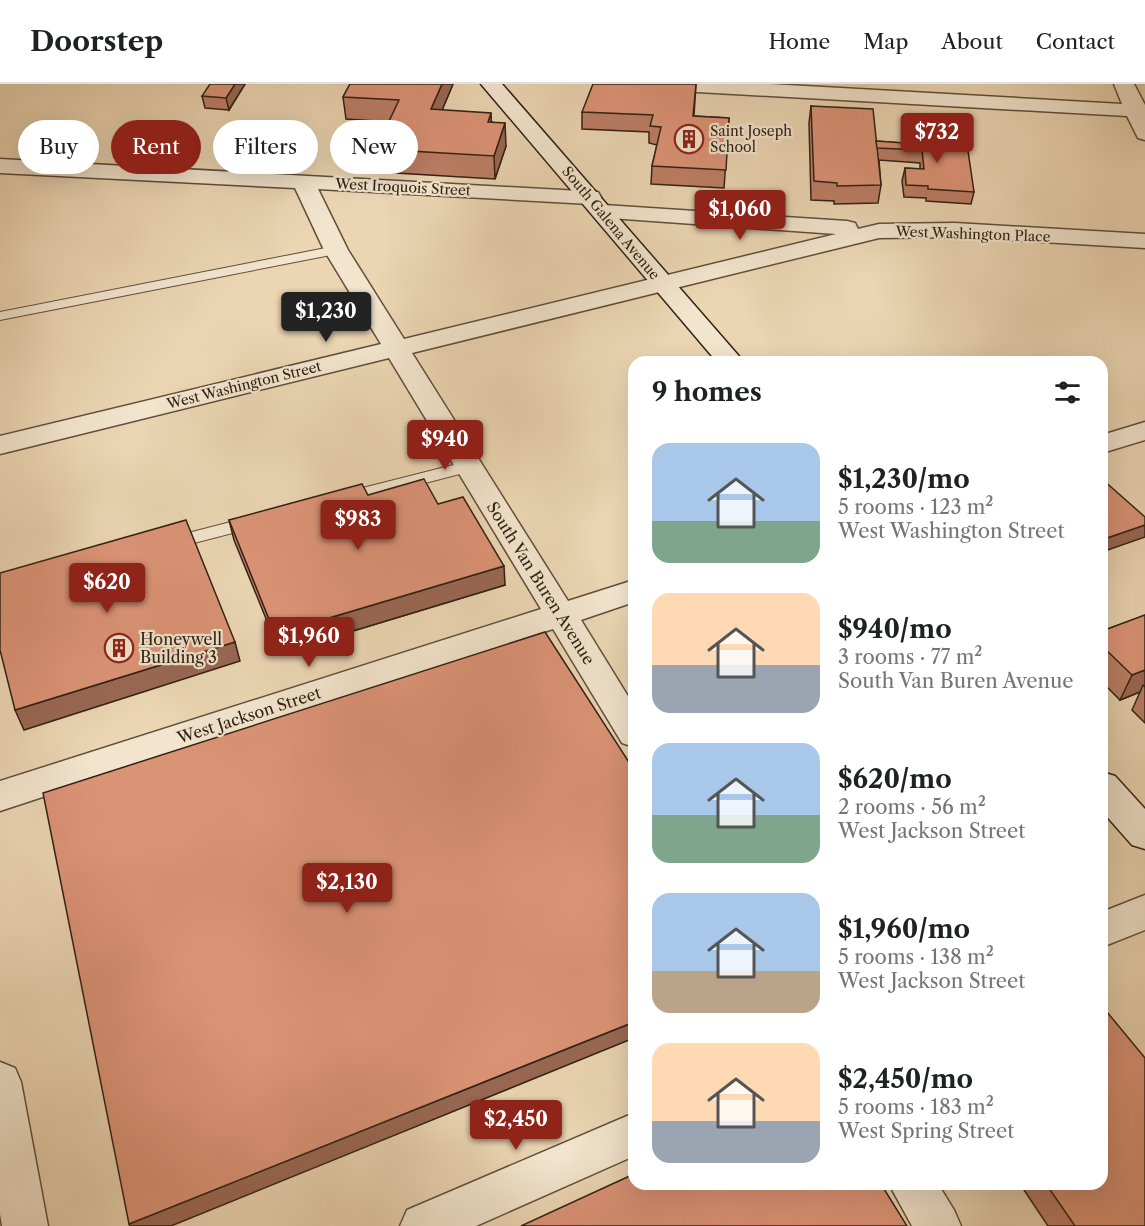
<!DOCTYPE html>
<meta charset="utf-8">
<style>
:root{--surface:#fff;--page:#f2f2f2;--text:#202124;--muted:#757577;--line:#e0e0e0;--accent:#8f2418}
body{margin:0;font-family:"Libre Caslon Text",serif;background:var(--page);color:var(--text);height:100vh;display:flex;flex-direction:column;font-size:22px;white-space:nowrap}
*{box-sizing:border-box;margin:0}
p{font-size:20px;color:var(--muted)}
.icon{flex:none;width:33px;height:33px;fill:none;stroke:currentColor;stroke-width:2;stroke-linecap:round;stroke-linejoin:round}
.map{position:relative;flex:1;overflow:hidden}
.details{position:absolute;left:628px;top:272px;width:480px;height:834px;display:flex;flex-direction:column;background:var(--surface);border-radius:18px;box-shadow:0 6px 24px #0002}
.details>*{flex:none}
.top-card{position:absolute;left:18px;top:36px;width:520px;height:54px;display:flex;gap:12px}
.price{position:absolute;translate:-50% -51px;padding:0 14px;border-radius:6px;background:var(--accent);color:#fff;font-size:20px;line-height:39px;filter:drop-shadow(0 2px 3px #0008)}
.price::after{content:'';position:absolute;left:50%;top:36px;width:18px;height:14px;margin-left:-9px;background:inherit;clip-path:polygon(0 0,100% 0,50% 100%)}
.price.active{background:#222;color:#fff}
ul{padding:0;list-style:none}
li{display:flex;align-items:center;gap:18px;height:150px;padding:0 24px}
li span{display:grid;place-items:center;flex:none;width:168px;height:120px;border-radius:18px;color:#555}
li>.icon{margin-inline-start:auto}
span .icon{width:72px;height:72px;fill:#fffc;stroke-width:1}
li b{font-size:26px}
h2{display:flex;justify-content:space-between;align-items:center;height:72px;padding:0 24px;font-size:26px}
.pill{padding:0 21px;border-radius:27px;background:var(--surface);box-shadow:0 6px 24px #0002;font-size:21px;line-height:54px}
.pill.active{background:var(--accent);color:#fff}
header{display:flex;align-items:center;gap:36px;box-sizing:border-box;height:84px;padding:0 30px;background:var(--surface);border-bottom:2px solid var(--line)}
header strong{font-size:28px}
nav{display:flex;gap:33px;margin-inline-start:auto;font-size:21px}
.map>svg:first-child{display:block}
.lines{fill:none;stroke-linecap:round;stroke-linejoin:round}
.lane-casing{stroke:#604e3c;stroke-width:2}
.street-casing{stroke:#604e3c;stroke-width:3}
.secondary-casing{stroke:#312115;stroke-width:3}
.lane{fill:#f2e4cd;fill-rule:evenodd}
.street{fill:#f2e4cd;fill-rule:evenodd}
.secondary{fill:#f2e4cd;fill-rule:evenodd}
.wall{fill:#bc7e65;stroke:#312115;stroke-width:1.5}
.shaded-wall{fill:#996753;stroke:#312115;stroke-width:1.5}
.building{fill:#db9376;stroke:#312115;stroke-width:1.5}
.labels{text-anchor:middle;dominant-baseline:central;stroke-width:4.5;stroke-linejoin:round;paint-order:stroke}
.far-poi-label{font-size:14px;fill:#312115;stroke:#f2e4cd;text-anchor:start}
.far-street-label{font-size:14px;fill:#312115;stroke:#f2e4cd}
.street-label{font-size:16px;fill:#312115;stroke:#f2e4cd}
.poi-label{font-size:16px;fill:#312115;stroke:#f2e4cd;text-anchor:start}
</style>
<header>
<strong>Doorstep</strong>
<nav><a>Home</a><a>Map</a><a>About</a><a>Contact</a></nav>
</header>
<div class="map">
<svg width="1145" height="1142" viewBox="0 0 1145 1142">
<rect width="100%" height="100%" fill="#ebd5b2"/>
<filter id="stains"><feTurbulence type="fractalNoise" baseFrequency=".00333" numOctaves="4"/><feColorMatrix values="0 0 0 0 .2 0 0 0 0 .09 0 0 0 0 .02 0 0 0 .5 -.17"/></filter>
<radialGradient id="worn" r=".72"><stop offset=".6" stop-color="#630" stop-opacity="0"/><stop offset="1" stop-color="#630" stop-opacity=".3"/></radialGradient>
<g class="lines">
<g class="lane-casing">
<g id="lane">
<path d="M336,162L343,166L341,169L0,236V228Z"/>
<path d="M469,377L475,378L477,382L475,386L341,421L335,419L332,415L335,411Z"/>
<path d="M254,432L260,434L263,438L260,442L167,466L161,464L158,460L161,456Z"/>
</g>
</g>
<g class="street-casing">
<g id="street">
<path d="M652,0H770L1122,20L1114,0H1134L1145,21V56L1138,54L1127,32L662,6L655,4Z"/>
<path d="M0,75L598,108L601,113L598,118L590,120L318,105L348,166L404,255L836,150L596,133L593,128L596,123L604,121L847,137L855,139L858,145L879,140L955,139L1145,150V164L955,153L879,154L412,269L568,517L634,496V518L581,536L634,622V663L622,659L553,545L0,727V697L541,525L389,274L0,370V352L381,260L324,166L295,104L0,89Z"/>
<path d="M1145,338V356L1102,369V351Z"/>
<path d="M1145,811V846L1102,863V828Z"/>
<path d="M0,978L15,984L21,998L48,1142H2L0,1130Z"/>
<path d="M634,1029V1072L476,1142H400L407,1126Z"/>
<path d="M889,1100H938L954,1126L961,1142H912Z"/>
</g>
</g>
<g class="secondary-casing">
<g id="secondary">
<path d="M481,0H502L744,278H717Z"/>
<path d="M1102,688L1115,692L1145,725V765L1132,761L1102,727Z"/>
</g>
</g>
<use href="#lane" class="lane"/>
<use href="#street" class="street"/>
<use href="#secondary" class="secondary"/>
</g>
<g class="wall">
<path d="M245,0L229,26L205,24L202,12Z"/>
<path d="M350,0H453L442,26L492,38L506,62L495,95L379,88L376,65L389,38L346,35L343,13Z"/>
<path d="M696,0L694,32L729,34L724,104L651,100L652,82L657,61L649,59V48L582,45V28Z"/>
<path d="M811,22L876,57L916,60L918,47L947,66L974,108L971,120L926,117V114L904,113L902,97L905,84L920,85V79L879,76L881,101L878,119L834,120V117L811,116L809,39Z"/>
<path d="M368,411L438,420L505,501L280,569L234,456L229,436Z"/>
<path d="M1145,531V639L1132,626L1140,608L1120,616L1102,598V547Z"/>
<path d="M1020,1100H1102L1145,1142H1048Z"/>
</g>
<g class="shaded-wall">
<path d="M235,0H245L229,26L226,14Z"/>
<path d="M442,0H453L433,48L431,25Z"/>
<path d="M491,29L492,51L488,38Z"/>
<path d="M505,39L506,62L495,95L494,72Z"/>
<path d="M1145,441V453L1102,468V459L1104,455Z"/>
<path d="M504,482L505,501L280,569L275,550Z"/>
<path d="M235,558L240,577L24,646L15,626Z"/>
<path d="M1145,586V603L1143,601L1140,608L1120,616L1132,591Z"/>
<path d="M634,938V954L171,1142H130L129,1140Z"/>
</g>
<g class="building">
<path d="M210,0H235L226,14L202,12Z"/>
<path d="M350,0H442L431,25L491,29L488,38L505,39L494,72L376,65L399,16L343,13Z"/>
<path d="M593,0H696L693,32L729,34L726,86L652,82L661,43L650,42L653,31L582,28Z"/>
<path d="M811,22L873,25L881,101L837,102V99L814,97Z"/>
<path d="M918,47L945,49L947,66L968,67L974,108L928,105V102L906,101L905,84L924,85L922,66L877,64L876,57L919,60Z"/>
<path d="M424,395L438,420L463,413L504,482L275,550L229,436L362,400L368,411Z"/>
<path d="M1102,395L1145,433V441L1104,455L1102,454Z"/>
<path d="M186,436L235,558L15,626L0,566V489Z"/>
<path d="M1145,531V586L1132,591L1102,562V547Z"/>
<path d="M545,548L634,686V938L129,1140L43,709Z"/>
<path d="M1102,922L1145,974V1142H1075L1046,1100H1102Z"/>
<path d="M634,1090V1100H881L907,1142H521Z"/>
</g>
<defs>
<g id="building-ring" transform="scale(1.5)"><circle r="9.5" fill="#f2e4cd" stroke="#8f2418" stroke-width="1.5"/><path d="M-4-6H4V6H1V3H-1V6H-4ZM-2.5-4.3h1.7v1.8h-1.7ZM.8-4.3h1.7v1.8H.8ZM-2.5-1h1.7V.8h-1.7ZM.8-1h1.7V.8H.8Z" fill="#8f2418"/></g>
</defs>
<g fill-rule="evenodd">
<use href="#building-ring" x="689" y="55"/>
<use href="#building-ring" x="119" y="564"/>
</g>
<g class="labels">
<g class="far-poi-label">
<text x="710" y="47">Saint Joseph<tspan x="710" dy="16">School</tspan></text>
</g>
<g class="far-street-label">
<text transform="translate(403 103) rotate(3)">West Iroquois Street</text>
<text transform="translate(611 139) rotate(50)">South Galena Avenue</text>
<text transform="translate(973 150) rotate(2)">West Washington Place</text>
<text transform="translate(244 301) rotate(-14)">West Washington Street</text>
</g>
<g class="street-label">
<text transform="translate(541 499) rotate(58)">South Van Buren Avenue</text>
<text transform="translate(249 631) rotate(-18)">West Jackson Street</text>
</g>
<g class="poi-label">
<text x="140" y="555">Honeywell<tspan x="140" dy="18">Building 3</tspan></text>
</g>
</g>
<rect width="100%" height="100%" filter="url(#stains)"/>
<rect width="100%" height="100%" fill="url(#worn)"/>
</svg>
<b class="price" style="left:937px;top:80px">$732</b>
<b class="price" style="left:740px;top:157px">$1,060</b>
<b class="price active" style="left:326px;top:259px">$1,230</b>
<b class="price" style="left:445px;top:387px">$940</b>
<b class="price" style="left:358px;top:467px">$983</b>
<b class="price" style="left:107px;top:530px">$620</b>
<b class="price" style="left:309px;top:584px">$1,960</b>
<b class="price" style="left:347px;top:830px">$2,130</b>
<b class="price" style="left:516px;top:1067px">$2,450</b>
<div class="top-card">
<a class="pill">Buy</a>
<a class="pill active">Rent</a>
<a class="pill">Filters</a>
<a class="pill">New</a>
</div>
<section class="details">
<h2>9 homes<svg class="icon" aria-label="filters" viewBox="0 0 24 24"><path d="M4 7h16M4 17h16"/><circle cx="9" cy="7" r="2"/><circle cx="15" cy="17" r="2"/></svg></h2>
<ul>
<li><span style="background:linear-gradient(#a9c7e8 65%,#7fa58c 0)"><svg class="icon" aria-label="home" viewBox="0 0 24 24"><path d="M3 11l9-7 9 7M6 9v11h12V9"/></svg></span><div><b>$1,230/mo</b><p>5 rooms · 123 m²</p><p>West Washington Street</p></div></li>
<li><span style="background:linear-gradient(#ffd9b3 60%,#9aa5b1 0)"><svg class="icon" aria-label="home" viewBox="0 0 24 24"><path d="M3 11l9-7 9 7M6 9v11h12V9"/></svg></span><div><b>$940/mo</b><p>3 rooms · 77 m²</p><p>South Van Buren Avenue</p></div></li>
<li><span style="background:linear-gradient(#a9c7e8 60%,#7fa58c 0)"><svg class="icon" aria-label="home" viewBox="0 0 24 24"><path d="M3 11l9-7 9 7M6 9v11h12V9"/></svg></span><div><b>$620/mo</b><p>2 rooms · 56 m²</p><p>West Jackson Street</p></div></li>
<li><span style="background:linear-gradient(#a9c7e8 65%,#b9a48a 0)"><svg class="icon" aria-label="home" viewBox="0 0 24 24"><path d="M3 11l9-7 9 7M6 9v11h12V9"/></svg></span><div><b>$1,960/mo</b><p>5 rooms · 138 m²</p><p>West Jackson Street</p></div></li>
<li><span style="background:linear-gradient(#ffd9b3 65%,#9aa5b1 0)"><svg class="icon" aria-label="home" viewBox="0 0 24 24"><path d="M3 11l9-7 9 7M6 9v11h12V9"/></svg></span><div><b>$2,450/mo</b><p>5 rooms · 183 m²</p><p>West Spring Street</p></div></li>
</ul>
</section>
</div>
